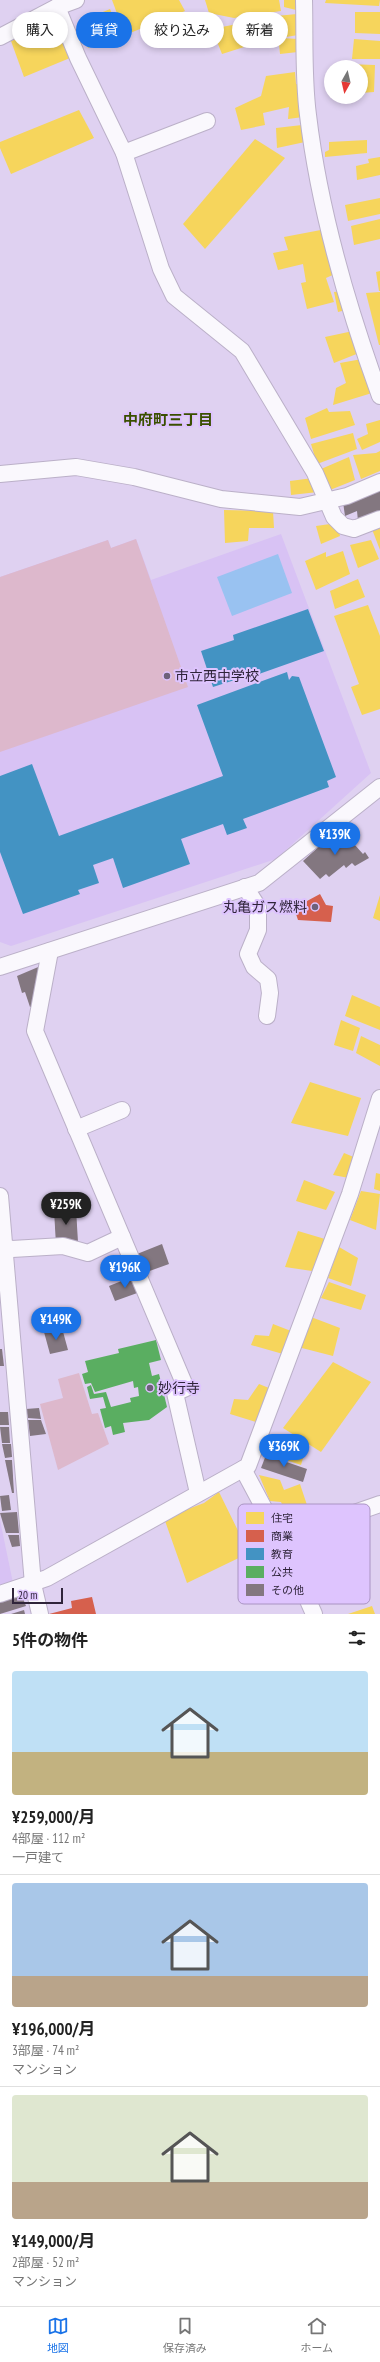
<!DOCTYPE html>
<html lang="ja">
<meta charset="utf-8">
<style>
:root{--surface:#fff;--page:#f2f2f2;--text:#222;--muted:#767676;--line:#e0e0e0;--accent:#1a73e8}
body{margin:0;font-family:"PT Sans Narrow","Noto Sans JP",sans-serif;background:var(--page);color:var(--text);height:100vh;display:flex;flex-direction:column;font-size:15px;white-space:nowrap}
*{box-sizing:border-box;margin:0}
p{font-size:13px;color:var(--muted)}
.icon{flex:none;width:22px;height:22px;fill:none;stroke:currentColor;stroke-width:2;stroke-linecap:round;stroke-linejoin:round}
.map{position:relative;height:1614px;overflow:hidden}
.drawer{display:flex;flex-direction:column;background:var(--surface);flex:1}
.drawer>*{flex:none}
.hud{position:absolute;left:12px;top:12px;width:356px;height:36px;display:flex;gap:8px}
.needle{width:26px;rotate:188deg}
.buttons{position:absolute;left:324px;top:60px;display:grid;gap:8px}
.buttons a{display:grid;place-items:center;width:44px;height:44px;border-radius:50%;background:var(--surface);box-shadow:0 2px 6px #0003;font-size:20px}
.scale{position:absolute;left:12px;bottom:10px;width:51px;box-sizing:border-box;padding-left:4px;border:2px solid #2f243a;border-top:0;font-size:11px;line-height:14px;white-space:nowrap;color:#2f243a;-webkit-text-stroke:3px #dec4fe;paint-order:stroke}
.price{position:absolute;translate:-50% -34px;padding:0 9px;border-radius:14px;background:var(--accent);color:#fff;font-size:13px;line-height:26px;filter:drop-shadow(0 1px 2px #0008)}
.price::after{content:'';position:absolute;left:50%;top:24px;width:12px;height:9px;margin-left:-6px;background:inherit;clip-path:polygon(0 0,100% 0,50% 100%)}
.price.selected{background:#222;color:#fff}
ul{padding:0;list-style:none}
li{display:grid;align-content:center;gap:8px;height:212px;padding:0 12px}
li+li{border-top:1px solid var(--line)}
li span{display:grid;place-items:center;height:124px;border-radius:4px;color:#555}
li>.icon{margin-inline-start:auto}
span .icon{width:72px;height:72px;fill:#fffc;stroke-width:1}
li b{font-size:17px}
h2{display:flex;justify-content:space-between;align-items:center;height:48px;padding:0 12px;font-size:17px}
.chip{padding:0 14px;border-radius:18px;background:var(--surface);box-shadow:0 2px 6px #0003;font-size:14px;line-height:36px}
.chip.selected{background:var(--accent);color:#fff}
.tab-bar{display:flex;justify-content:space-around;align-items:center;height:56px;border-top:1px solid var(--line);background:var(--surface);font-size:11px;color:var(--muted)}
.tab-bar a{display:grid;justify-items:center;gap:2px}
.tab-bar .selected{color:var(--accent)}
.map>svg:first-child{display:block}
.built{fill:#d8c2f4}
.green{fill:#ddb8cc}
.water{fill:#99c2f1}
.homes{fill:#f6d55c}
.shops{fill:#d6604d}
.schools{fill:#4393c3}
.public{fill:#5aae61}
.building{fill:#837780}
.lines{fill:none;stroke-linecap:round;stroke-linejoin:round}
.minor-casing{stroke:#bbb0c8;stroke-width:18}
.minor{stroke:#faf8fd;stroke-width:16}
.poi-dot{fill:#6d617a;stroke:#dec4fe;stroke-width:1.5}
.labels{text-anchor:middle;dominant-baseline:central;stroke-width:4;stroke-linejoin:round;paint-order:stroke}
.poi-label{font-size:14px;fill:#2f243a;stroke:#dec4fe;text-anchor:start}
.neighbourhood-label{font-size:15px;font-weight:bold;fill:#3a4f00;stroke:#dec4fe}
.key{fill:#dec4fe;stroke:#aa94c3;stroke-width:1}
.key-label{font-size:11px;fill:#2f243a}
</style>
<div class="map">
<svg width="380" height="1614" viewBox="0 0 380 1614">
<rect width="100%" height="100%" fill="#dfd1f1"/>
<g class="built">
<path d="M281,534L371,773L276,859L11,946L0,942V577L108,540L111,548L136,539L151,580Z"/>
<path d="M0,1520L13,1583L0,1586Z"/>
</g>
<g class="green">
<path d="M136,539L188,687L0,752V577L108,540L111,548Z"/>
<path d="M79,1373L92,1414L98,1413L109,1444L58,1470L40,1404L63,1398L58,1379Z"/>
</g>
<path class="water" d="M278,554L292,593L232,616L217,577Z"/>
<g class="homes">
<path d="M112,0H179L185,11L125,35Z"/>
<path d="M205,0H279L281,11L234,18L209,13Z"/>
<path d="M284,0H297L296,10L284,7Z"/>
<path d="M326,0H380L379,6L325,3Z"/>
<path d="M110,9L121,36L88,48L79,22Z"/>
<path d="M355,12H380V34L355,33Z"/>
<path d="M297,14L298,35L280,38L299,39L298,52L280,54L276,16Z"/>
<path d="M247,22L257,43L222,54L212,29Z"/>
<path d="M58,24L70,58L24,77L11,41Z"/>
<path d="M354,39L380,41V59H352Z"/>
<path d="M347,64L375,65L374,92L361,93V67H347Z"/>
<path d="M295,72L296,84L301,85L303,117L288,119L289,107L263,113L265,125L241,130L235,108L261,96L266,76Z"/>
<path d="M79,110L94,138L11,174L0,148V142Z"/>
<path d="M302,125L305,142L277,148L276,128Z"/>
<path d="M255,139L285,158L205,249L183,224Z"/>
<path d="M367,140V153L325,157V152L329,150V142Z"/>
<path d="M380,157V175L357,180L356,166L369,163L368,159Z"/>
<path d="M380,198V214L348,221L345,205Z"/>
<path d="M380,219V239L354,245L351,226Z"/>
<path d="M326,229L337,273L326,278L334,302L307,309L301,283L306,282L303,264L278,270L273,253L288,250L284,237Z"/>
<path d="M380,271V291H379L376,272Z"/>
<path d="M342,291L346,310L338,312L334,292Z"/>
<path d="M380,292V345H379L366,293Z"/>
<path d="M353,331L359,353L334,363L325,337Z"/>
<path d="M362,359L372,393L333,405L336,388L346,383L340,363Z"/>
<path d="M327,408L329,412L350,411L355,425L311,439L305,418Z"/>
<path d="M380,420V442L362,450L357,439L368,434L366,424Z"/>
<path d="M353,433L357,449L317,464L311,444Z"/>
<path d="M380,451V471L361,479L353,455L376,453Z"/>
<path d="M349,457L355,480L330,490L321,469Z"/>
<path d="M313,478L318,492L291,495L290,481Z"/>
<path d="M224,510L273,511L274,528H249L248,541L225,543Z"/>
<path d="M380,520V550L370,524Z"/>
<path d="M337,523L340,536L321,544L316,526Z"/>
<path d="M371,540L379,559L358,568L350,545Z"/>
<path d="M343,551L350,574L316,590L305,561L326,552V557Z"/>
<path d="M358,579L365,597L335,609L330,591Z"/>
<path d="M368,605L380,636V709L362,715L351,687L359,684L334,616Z"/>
<path d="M380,895V921L373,918Z"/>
<path d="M352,995L380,1007V1030L345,1016Z"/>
<path d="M341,1020L360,1028L353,1051L334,1045Z"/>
<path d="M361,1036L380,1045V1066L356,1053Z"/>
<path d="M310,1082L361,1098L348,1136L291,1123Z"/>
<path d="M344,1153L356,1158L349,1178L333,1175Z"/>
<path d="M376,1173L380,1174V1191L374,1189Z"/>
<path d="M304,1180L335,1192L326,1210L296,1201Z"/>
<path d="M361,1191L380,1194L376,1230L350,1220Z"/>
<path d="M298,1231L325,1239L312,1271L285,1267Z"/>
<path d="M339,1247L358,1258L351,1286L328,1278Z"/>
<path d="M329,1282L366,1295L361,1310L321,1298Z"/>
<path d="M311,1317L340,1328L333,1356L298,1347Z"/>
<path d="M273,1324L291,1331L283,1354L251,1345L255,1335L269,1336Z"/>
<path d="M333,1362L371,1382L321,1452L283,1428Z"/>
<path d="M259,1384L269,1388L256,1422L230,1414L234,1399L248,1400Z"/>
<path d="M279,1438L306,1448L301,1465L274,1456Z"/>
<path d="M259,1475L280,1480L284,1490L300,1484L307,1505L286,1513L281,1502L270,1501Z"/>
<path d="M219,1492L249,1553L187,1583L164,1518L204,1503Z"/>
<path d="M372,1606L375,1614H348Z"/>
</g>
<g class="shops">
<path d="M320,894L326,905L333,906L331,922L298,920L294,908Z"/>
<path d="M92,1597L96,1614H49L72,1608L71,1601Z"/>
</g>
<g class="schools">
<path d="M308,609L324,651L248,678L247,676L213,687L201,651L234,640L233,635Z"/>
<path d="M287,672L289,680L292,676L299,677L336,777L327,781L329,787L243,819L247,828L227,835L223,824L181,839L190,864L123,888L113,858L93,865L99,883L78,890L80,894L23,914L0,852V776L32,764L59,836L223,776L197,705Z"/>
</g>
<path class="public" d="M156,1340L161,1360L149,1363L152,1376L159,1374L167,1407L149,1420L123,1423L125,1432L113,1435L111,1426L105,1428L100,1409L106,1408L103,1397L90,1399L87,1387L91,1385L94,1394L106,1392L111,1407L131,1402L130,1398L139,1396L138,1387L134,1388L133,1381L95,1392L91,1383L85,1384L82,1374L88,1372L85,1361L119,1353L118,1349Z"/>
<g class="building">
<path d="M380,489V512L358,521L357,511L345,516L343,502Z"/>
<path d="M346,831L356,842L354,844L363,854L365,852L369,858L355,866L352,863L346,868L344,865L329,877L326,874L320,879L303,861L325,841L329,846Z"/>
<path d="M43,965L39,987L34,989L37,998L34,1006L30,1007L25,992L22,993L17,976Z"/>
<path d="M76,1209L78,1242L56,1244L54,1211Z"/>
<path d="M162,1244L169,1264L144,1273L137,1254Z"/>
<path d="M134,1276L140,1292L115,1301L109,1286Z"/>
<path d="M62,1328L68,1350L50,1354L44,1332Z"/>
<path d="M0,1349H2L4,1366H0Z"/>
<path d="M39,1408L41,1419L28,1418L26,1409Z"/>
<path d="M0,1412H8L9,1425H0Z"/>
<path d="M28,1420H41L46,1434L30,1436Z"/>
<path d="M0,1427H9L10,1443H2Z"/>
<path d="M2,1444H11L12,1457L5,1458Z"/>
<path d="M266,1455L307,1469L303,1482L261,1468Z"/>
<path d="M5,1460H12L14,1493H12Z"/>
<path d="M9,1495L11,1510L2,1511L0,1496Z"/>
<path d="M17,1512L19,1533H6L0,1513Z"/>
<path d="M8,1535H19L20,1546L12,1547Z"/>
<path d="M22,1596L26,1606L0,1614V1602Z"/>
<path d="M24,1610L25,1614H11Z"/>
</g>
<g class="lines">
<g class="minor-casing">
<g id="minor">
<path d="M304,0C305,38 303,77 308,115C319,208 348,308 380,396"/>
<path d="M57,7L78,58L124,153L161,269L174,296L242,351L315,473L334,517L343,526L354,529L380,519"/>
<path d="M0,37L57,7L76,0"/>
<path d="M124,153L207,121"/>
<path d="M0,474L76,467L134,477L221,499L300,507L347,496L380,482"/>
<path d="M245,887L258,907V930L248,954L254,967L268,979L270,993L267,1016"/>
<path d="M50,951L35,1031L186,1388L175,1393L198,1493"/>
<path d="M0,967L259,883L380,787"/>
<path d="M76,1129L122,1110"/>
<path d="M0,1196L33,1584L40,1614"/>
<path d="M0,1247L12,1249L63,1246L88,1253L122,1237"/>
<path d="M243,1469L282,1542L314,1614"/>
<path d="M282,1542L300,1532L380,1504"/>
<path d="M0,1594L47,1578L248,1466L350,1194L380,1098"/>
</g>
</g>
<use href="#minor" class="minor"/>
</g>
<g class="poi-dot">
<circle cx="167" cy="676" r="4"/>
<circle cx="315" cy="907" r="4"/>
<circle cx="150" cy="1388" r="4"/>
</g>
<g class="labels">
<g class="poi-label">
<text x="175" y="676">市立西中学校</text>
<text x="307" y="907" text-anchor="end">丸亀ガス燃料</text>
<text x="158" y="1388">妙行寺</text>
</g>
<g class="neighbourhood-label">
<text x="168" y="419">中府町三丁目</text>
</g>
</g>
<rect x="238" y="1504" width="132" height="100" rx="6" class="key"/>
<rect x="246" y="1512" width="18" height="12" fill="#f6d55c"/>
<rect x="246" y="1530" width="18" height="12" fill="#d6604d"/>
<rect x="246" y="1548" width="18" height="12" fill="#4393c3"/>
<rect x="246" y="1566" width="18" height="12" fill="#5aae61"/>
<rect x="246" y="1584" width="18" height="12" fill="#837780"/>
<g class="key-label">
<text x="271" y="1522">住宅</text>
<text x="271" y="1540">商業</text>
<text x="271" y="1558">教育</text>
<text x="271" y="1576">公共</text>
<text x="271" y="1594">その他</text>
</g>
</svg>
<div class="buttons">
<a><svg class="needle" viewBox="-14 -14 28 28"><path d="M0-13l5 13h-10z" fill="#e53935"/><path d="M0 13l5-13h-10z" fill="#767676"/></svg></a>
</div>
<div class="scale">20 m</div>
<b class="price" style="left:335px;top:856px">¥139K</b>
<b class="price selected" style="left:66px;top:1226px">¥259K</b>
<b class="price" style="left:125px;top:1289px">¥196K</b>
<b class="price" style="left:56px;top:1341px">¥149K</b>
<b class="price" style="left:284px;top:1468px">¥369K</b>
<div class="hud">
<a class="chip">購入</a>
<a class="chip selected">賃貸</a>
<a class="chip">絞り込み</a>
<a class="chip">新着</a>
</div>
</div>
<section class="drawer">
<h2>5件の物件<svg class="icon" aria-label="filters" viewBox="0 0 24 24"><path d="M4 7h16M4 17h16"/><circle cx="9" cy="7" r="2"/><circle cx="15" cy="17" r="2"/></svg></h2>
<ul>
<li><span style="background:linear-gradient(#bfe0f5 65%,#c2b280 0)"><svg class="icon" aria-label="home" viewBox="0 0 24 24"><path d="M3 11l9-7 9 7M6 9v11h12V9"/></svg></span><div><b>¥259,000/月</b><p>4部屋 · 112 m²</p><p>一戸建て</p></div></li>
<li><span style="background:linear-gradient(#a9c7e8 75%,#b9a48a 0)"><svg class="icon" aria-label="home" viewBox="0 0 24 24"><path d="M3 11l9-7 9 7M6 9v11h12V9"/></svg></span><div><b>¥196,000/月</b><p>3部屋 · 74 m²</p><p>マンション</p></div></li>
<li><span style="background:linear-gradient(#dfe7d0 70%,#b9a48a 0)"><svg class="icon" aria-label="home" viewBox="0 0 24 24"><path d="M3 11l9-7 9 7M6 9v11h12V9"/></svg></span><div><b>¥149,000/月</b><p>2部屋 · 52 m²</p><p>マンション</p></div></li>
</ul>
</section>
<nav class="tab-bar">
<a class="selected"><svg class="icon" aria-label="map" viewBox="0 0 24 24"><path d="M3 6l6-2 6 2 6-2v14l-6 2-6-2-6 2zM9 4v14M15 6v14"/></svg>地図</a>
<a><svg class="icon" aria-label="saved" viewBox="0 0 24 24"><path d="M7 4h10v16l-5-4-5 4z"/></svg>保存済み</a>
<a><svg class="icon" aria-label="home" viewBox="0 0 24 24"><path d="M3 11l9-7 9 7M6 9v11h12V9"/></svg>ホーム</a>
</nav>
